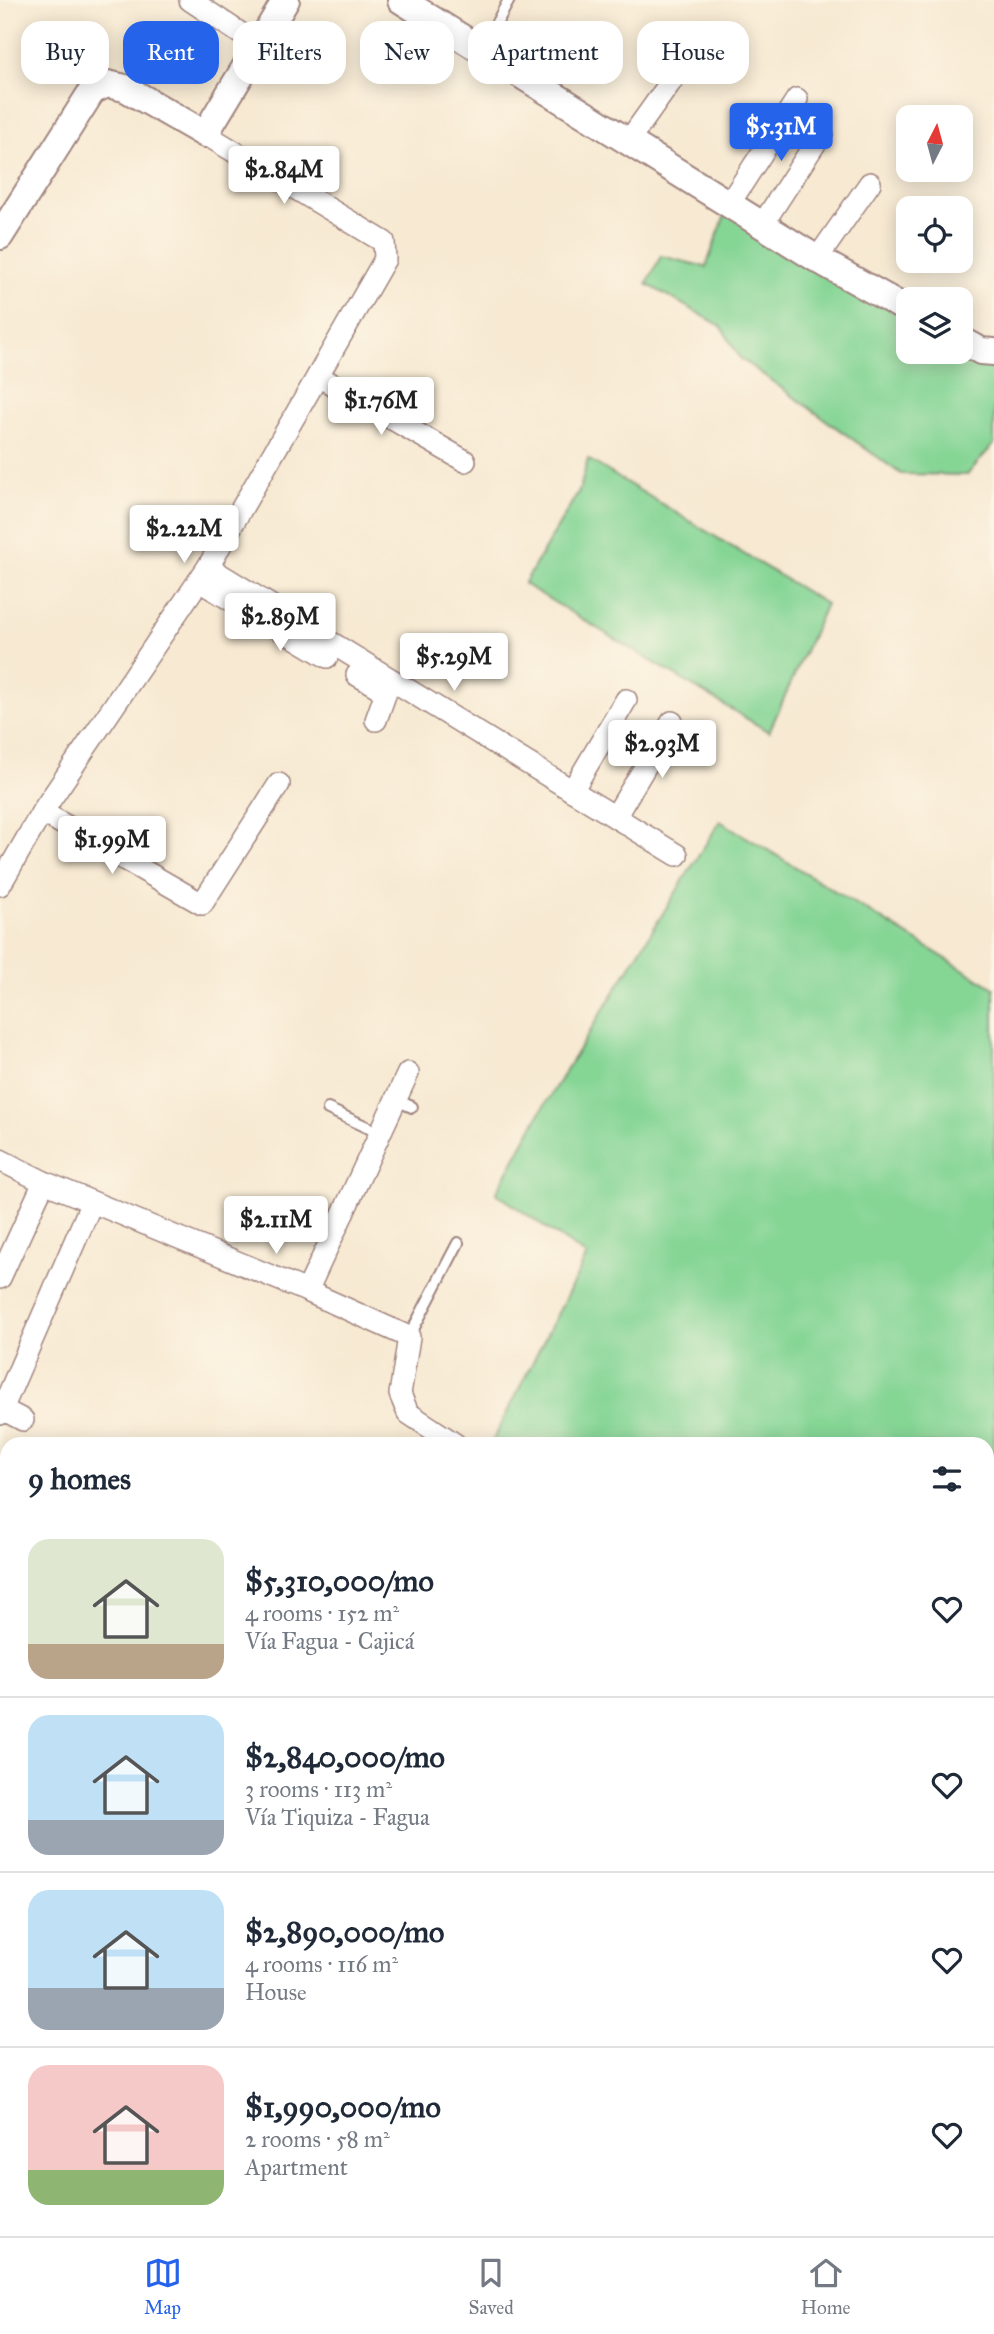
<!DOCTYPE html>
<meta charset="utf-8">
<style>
:root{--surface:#fff;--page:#f2f2f3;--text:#1f2937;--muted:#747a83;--line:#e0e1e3;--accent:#2563eb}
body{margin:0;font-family:"IM FELL Great Primer",serif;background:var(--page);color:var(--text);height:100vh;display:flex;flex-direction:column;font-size:26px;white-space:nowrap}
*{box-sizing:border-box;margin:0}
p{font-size:23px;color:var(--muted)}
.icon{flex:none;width:38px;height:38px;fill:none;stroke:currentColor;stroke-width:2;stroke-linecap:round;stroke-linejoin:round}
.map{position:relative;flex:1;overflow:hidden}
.details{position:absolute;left:0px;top:1437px;width:994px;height:800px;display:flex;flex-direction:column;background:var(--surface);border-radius:21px 21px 0 0;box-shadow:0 4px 18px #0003}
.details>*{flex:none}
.banner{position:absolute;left:21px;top:21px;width:952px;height:63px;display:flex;gap:14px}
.needle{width:46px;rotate:6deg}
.controls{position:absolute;left:896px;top:105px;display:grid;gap:14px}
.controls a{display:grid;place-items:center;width:77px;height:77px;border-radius:14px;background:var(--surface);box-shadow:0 4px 18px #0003;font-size:35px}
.price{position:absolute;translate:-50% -60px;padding:0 16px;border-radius:7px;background:#fff;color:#222;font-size:23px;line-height:46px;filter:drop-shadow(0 2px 4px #0008)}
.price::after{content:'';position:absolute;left:50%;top:42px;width:21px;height:16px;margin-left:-10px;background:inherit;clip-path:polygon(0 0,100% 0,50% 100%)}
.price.on{background:var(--accent);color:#fff}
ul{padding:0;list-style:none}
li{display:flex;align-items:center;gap:21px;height:175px;padding:0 28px}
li+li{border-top:2px solid var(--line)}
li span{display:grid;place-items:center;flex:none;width:196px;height:140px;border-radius:21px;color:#555}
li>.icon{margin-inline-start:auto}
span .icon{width:84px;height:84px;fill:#fffc;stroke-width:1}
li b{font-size:30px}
h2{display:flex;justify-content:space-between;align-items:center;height:84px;padding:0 28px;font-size:30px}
.pill{padding:0 24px;border-radius:21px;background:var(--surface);box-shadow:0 4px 18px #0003;font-size:24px;line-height:63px}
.pill.on{background:var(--accent);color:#fff}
.menu{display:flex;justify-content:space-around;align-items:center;height:98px;border-top:2px solid var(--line);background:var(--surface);font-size:19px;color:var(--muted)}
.menu a{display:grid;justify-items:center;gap:4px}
.menu .on{color:var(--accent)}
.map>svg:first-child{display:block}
.green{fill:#85d595;stroke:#687a60;stroke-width:2}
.forest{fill:#6cb67e;stroke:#5b6a54;stroke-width:2}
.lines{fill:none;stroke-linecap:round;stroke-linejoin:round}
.service-casing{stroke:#a0847e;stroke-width:14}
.minor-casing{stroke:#a0847e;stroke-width:24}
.tertiary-casing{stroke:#a0847e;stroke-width:30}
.path{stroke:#a0847e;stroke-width:3.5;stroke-dasharray:2 5;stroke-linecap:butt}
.service{stroke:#fff;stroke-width:10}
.minor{stroke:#fff;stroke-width:21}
.tertiary{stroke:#fff;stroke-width:26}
</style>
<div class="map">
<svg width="994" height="2236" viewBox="0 0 994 2236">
<rect width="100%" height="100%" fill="#fcf5e5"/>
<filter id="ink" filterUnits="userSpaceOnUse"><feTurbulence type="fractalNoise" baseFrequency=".0143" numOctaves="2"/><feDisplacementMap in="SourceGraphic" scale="14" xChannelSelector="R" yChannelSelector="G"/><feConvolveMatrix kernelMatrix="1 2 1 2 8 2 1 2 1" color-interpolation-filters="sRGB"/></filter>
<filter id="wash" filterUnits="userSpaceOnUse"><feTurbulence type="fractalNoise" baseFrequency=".00686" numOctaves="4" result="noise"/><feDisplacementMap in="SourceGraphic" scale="28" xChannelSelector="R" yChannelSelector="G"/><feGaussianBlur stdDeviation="1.57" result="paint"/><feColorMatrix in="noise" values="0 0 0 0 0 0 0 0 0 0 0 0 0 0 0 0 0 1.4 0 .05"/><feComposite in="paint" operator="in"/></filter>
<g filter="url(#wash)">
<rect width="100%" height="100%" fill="#f7e9d2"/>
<g class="green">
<path d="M729,204L908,310V352H994V444L967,475L901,474L740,358L721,326L647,284L661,256L706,267Z"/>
<path d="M588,459L826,604L769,732L524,584L580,489Z"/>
<path d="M720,821L994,988V1691L987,1688V1444H491L587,1256L496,1193L545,1104Z"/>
</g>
<g class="forest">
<path d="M987,1688L994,1691V2236H923L913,2230H987Z"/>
<path d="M235,2230H878L873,2236H232Z"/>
</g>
</g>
<g filter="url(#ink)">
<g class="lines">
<g class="service-casing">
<g id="service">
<path d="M482,50L509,0"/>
<path d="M396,1100L412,1107"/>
<path d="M328,1109L380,1133"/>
<path d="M409,1337L458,1243"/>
</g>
</g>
<g class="minor-casing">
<g id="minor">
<path d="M190,0L258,45"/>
<path d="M628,142L697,45"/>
<path d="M729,204L797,99"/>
<path d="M762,225L822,133"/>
<path d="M817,259L870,183"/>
<path d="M318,376L465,461"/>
<path d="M208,567L677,855"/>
<path d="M199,581L327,657"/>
<path d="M357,675L378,687L385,695L376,720"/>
<path d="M572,791L626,700"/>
<path d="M42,812L202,904L279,784"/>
<path d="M615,817L672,722"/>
<path d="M0,885L42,812L208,567L385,259L384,242L205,134"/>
<path d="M0,1160L44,1182L307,1291L409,1337L400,1394L408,1413L455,1444"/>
<path d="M0,1278L44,1182"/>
<path d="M307,1291L408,1073"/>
<path d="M2,1409L23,1420"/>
<path d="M0,1414L92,1202"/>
<path d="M987,1699L994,1703"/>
<path d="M0,1938L5,1928"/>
<path d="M0,2209L7,2212"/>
<path d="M44,2230L55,2236"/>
<path d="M232,2236L235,2230"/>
</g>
</g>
<g class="tertiary-casing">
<g id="tertiary">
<path d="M401,0L817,259L908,310"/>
<path d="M0,236L92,91L107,84L125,88L205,134L286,0"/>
<path d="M961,340L981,351L994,352"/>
</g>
</g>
<path class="path" d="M557,2236L561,2230"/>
<use href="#service" class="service"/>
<use href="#minor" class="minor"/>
<use href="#tertiary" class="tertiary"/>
</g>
</g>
</svg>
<div class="controls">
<a><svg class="needle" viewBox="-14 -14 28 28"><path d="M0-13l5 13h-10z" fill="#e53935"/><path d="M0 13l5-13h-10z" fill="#747a83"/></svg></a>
<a><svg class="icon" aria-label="locate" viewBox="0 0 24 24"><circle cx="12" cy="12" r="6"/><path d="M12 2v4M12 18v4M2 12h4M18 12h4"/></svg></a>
<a><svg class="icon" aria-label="layers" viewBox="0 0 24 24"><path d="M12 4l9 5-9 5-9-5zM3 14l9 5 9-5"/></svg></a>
</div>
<b class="price on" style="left:781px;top:163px">$5.31M</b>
<b class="price" style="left:284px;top:206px">$2.84M</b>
<b class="price" style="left:381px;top:437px">$1.76M</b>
<b class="price" style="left:184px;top:565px">$2.22M</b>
<b class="price" style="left:280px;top:653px">$2.89M</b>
<b class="price" style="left:454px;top:693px">$5.29M</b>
<b class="price" style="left:662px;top:780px">$2.93M</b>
<b class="price" style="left:112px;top:876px">$1.99M</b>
<b class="price" style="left:276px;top:1256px">$2.11M</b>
<div class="banner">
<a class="pill">Buy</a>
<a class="pill on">Rent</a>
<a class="pill">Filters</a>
<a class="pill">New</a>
<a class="pill">Apartment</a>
<a class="pill">House</a>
</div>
<section class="details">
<h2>9 homes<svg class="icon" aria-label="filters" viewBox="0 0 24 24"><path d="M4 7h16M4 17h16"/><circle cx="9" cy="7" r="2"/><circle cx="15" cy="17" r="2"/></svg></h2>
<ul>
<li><span style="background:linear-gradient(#dfe7d0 75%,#b9a48a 0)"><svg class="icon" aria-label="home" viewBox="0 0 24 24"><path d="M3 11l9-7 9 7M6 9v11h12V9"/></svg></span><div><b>$5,310,000/mo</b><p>4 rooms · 152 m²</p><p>Vía Fagua - Cajicá</p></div><svg class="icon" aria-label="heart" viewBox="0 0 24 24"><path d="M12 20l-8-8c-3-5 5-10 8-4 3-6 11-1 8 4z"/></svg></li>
<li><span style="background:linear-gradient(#bfe0f5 75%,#9aa5b1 0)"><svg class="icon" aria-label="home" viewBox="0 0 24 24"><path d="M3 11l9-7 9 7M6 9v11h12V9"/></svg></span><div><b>$2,840,000/mo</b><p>3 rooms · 113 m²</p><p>Vía Tiquiza - Fagua</p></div><svg class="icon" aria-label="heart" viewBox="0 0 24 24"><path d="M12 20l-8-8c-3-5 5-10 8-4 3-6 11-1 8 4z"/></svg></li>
<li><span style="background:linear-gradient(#bfe0f5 70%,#9aa5b1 0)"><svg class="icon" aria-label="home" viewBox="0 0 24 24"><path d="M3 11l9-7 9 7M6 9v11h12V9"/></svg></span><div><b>$2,890,000/mo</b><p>4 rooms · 116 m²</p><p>House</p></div><svg class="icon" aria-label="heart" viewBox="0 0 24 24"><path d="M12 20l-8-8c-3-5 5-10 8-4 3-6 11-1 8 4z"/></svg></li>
<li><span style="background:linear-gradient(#f6c9c9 75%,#8fb573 0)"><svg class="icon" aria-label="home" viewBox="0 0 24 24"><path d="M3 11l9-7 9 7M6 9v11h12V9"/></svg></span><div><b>$1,990,000/mo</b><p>2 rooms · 58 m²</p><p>Apartment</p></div><svg class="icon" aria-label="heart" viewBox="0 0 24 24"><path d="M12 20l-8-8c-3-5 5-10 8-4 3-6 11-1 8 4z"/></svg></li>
</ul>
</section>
</div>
<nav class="menu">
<a class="on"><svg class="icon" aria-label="map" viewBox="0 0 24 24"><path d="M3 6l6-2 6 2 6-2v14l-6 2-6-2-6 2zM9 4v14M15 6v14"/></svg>Map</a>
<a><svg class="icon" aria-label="saved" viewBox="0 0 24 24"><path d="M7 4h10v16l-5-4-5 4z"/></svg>Saved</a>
<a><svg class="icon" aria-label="home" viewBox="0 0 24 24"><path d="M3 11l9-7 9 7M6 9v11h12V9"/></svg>Home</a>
</nav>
